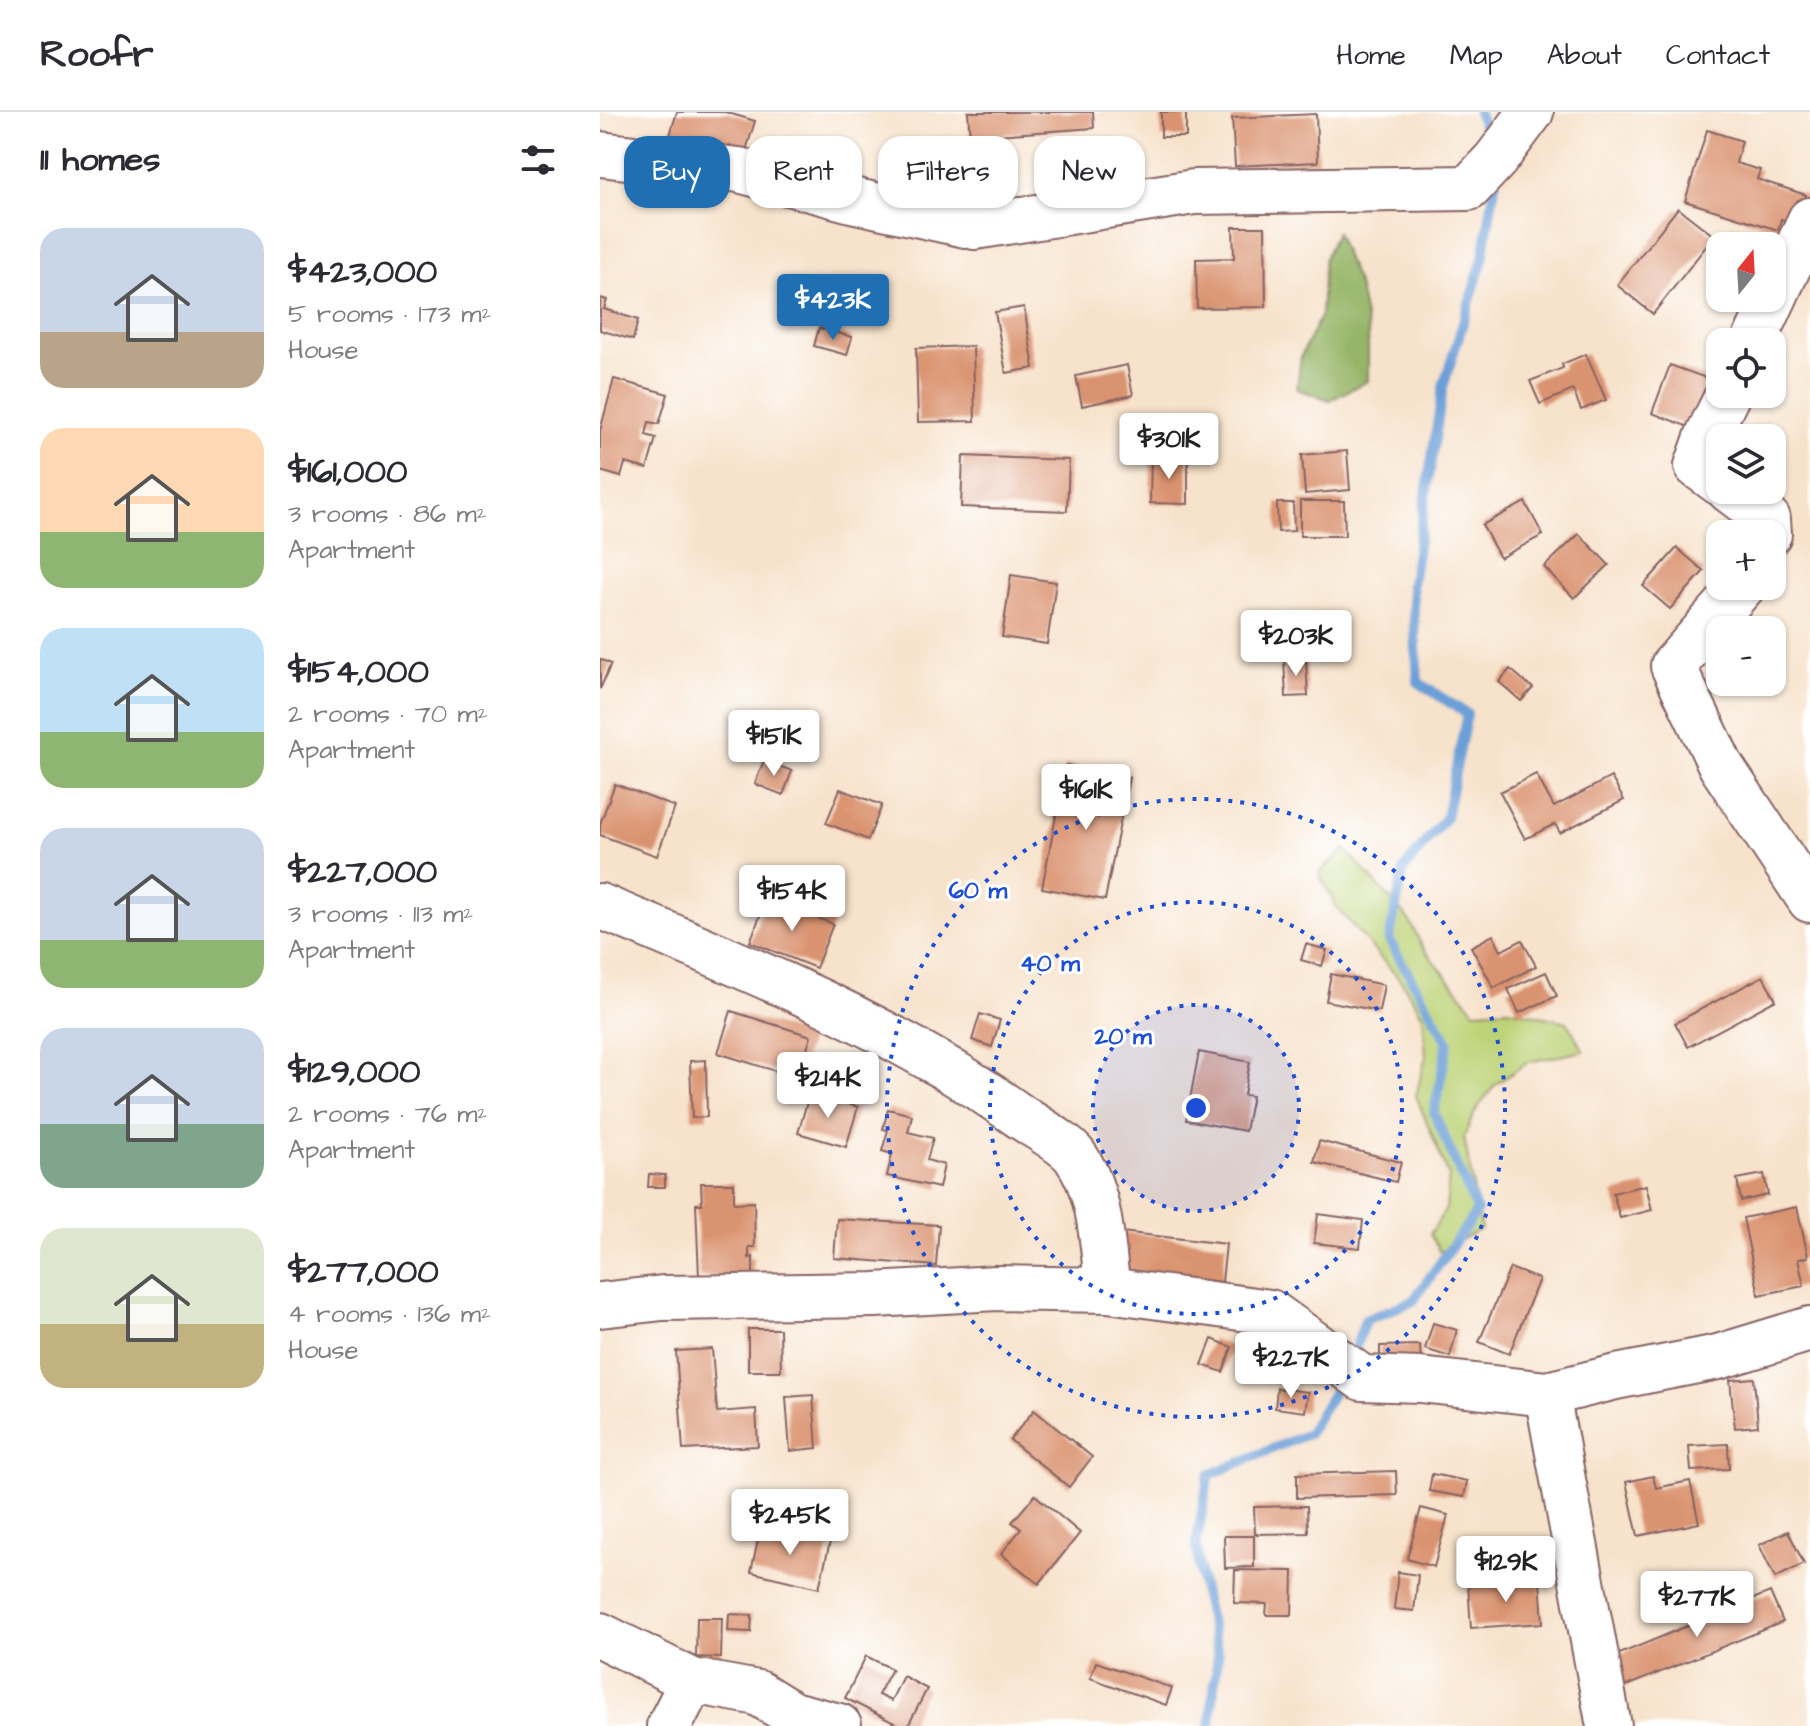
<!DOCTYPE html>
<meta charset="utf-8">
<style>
:root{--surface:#fff;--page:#f7f7f7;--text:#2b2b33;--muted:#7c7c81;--line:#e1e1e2;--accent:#1f6fb2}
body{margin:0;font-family:"Architects Daughter",sans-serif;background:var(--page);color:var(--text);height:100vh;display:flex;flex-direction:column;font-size:30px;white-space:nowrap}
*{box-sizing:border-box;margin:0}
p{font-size:26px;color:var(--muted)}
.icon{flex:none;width:44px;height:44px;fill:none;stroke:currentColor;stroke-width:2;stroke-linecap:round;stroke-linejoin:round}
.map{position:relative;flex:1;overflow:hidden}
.side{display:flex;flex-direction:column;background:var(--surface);width:600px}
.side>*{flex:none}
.banner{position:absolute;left:24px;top:24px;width:760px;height:72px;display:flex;gap:16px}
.needle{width:52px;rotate:18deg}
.fabs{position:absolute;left:1106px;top:120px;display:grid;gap:16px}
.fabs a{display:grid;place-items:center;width:80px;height:80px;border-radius:16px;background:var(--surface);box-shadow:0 2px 6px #0004;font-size:40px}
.price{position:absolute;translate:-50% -68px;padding:0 18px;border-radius:8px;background:#fff;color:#222;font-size:26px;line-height:52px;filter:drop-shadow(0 2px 4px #0008)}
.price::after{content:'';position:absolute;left:50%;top:48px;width:24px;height:18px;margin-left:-12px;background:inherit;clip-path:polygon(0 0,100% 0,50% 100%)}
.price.active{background:var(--accent);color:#fff}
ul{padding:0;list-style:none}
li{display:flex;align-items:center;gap:24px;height:200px;padding:0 40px}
li span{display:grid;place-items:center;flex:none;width:224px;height:160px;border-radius:24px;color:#555}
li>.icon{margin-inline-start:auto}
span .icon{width:96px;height:96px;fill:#fffc;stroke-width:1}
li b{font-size:34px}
h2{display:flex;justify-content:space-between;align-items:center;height:96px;padding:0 40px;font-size:34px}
.pill{padding:0 28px;border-radius:24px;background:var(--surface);box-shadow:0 2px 6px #0004;font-size:28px;line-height:72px}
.pill.active{background:var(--accent);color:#fff}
header{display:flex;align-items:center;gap:48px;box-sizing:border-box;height:112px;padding:0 40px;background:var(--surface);border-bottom:2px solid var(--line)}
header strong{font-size:38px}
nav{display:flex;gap:44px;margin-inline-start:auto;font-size:28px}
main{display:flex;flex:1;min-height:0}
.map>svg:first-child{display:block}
.green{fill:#bdd377;stroke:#847951;stroke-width:2}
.forest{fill:#96b568;stroke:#706a4a;stroke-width:2}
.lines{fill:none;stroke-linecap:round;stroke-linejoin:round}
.stream{stroke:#6c9fd7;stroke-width:10}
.building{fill:#da936f}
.minor-casing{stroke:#876363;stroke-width:48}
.minor{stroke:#fff;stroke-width:44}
.ring{fill:none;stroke:#1d4ed8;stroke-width:4;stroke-dasharray:4 8}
.centre{fill:#1d4ed8;stroke:#fff;stroke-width:4}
.ring-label{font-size:24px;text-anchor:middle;font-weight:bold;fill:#1d4ed8;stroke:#fff;stroke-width:6;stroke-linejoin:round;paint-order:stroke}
</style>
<header>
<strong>Roofr</strong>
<nav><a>Home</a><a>Map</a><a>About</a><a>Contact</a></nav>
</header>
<main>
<section class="side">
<h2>11 homes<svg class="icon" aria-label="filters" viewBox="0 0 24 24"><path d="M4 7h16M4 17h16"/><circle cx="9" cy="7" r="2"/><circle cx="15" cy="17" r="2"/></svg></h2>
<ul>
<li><span style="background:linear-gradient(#c9d6e8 65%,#b9a48a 0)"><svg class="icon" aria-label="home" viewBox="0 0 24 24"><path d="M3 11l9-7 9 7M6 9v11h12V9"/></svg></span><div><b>$423,000</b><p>5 rooms · 173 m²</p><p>House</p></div></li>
<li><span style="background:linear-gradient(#ffd9b3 65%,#8fb573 0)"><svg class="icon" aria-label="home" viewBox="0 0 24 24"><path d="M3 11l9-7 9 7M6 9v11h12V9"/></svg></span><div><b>$161,000</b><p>3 rooms · 86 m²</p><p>Apartment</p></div></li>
<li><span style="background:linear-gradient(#bfe0f5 65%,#8fb573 0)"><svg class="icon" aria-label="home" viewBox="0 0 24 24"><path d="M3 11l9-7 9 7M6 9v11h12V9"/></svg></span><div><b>$154,000</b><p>2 rooms · 70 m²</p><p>Apartment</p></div></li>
<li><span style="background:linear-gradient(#c9d6e8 70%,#8fb573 0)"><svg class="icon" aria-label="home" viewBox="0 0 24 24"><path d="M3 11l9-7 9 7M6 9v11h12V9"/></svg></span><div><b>$227,000</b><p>3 rooms · 113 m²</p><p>Apartment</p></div></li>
<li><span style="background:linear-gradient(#c9d6e8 60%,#7fa58c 0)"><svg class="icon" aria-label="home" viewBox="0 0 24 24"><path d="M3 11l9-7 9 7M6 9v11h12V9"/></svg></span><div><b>$129,000</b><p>2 rooms · 76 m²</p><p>Apartment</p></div></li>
<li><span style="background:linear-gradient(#dfe7d0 60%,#c2b280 0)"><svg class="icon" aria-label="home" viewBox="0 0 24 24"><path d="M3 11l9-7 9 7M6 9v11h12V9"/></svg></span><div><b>$277,000</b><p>4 rooms · 136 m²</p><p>House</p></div></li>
</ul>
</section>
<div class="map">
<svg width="1210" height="1614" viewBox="0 0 1210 1614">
<rect width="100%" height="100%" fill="#fff"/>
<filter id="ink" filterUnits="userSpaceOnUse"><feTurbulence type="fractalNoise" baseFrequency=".0125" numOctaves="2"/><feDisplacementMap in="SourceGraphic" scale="16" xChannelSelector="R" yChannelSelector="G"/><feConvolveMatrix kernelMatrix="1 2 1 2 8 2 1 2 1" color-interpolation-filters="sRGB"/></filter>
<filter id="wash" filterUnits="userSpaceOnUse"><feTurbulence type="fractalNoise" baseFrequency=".006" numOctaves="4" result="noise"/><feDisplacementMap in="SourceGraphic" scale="32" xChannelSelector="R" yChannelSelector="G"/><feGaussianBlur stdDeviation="1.8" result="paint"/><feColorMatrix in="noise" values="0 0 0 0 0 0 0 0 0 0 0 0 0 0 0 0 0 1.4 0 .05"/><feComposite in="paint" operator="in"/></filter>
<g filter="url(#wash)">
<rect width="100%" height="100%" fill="#f7e2cb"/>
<path class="green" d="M745,737L809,808L823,836L875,899L909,897L967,910L984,939L928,950L895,973L876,998L864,1025L881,1117L840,1140L830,1122L846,1097L849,1064L816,984L826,944L823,904L802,870L737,796L719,761Z"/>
<path class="forest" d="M736,120L759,176L768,220V269L730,288L697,277L701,244L721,203L724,148Z"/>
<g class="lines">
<g class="stream">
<path d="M878,0L892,35"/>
<path d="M752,1246L765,1208L813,1189L877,1099L834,1001L848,930L789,828L804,757L846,705L867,602L818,570L812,472L843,275L883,147L896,66"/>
<path d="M610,1614L618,1542L604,1484L596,1432L609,1363L708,1322L743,1264"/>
</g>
</g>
<g id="blocks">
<g class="building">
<path d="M77,0H125L155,9L144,45L70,23Z"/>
<path d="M368,0H493L494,16L370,25Z"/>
<rect x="561" y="0" width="25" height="25"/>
<path d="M716,2L718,50L635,54L632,6Z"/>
<path d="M1107,18L1142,29L1136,51L1160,58L1157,67L1206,83L1197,112L1181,107L1178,118L1085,89Z"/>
<path d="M1078,96L1114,124L1053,202L1017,173Z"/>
<path d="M633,115H665L666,195L597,196L596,147L634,146Z"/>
<path d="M0,186L7,188L4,197L38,208L33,228L0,218Z"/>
<path d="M424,195L434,256L406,261L395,200Z"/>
<path d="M219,216L252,225L247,243L214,234Z"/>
<path d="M373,234L375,309L318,310L316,236Z"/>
<path d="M986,242L1006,288L981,298L973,278L940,292L930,269L963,256L962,252Z"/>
<path d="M527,253L533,283L482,294L476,264Z"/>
<path d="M1070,253L1112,268L1094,317L1052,301Z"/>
<path d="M14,267L68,282L59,312L49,310L46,323L56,326L47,357L25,351L21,365L0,359V319Z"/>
<path d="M747,339L750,378L705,382L702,343Z"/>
<path d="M363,344L469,348L467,399L361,395Z"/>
<path d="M551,346H588V392L550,391Z"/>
<path d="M700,389H744L745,424H700Z"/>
<path d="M925,390L943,423L900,446L882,413Z"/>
<path d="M677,391H693L694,419L678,420Z"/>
<path d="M979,422L1009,453L974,486L944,455Z"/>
<path d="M1077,436L1104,459L1070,497L1043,474Z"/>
<path d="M411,463L456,470L447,532L402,525Z"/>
<path d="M0,547L11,552L0,577Z"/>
<path d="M706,547L708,584L686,585L684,548Z"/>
<path d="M910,557L933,576L921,589L899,570Z"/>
<path d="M164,648L192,659L183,683L155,672Z"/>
<path d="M466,653L529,665L505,788L442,776Z"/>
<path d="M936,662L954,695L1011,665L1024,688L960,721L955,712L925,727L900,680Z"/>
<path d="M15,672L75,695L57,744L0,723V712Z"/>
<path d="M240,677L282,693L268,728L226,711Z"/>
<path d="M167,786L233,812L216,856L150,830Z"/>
<path d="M893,823L901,839L922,828L936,854L894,876L871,835Z"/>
<path d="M706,832L727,838L722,854L701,848Z"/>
<path d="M946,860L957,884L919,901L908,877Z"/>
<path d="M731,862L784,873L779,899L726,889Z"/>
<path d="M1163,864L1176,888L1088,935L1075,911Z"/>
<path d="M131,899L211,924L198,966L118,941Z"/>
<path d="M380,902L400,908L392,935L372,928Z"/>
<path d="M599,940L650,950L644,983L652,984L645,1019L586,1008Z"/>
<path d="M106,948L107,1005L92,1006L90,949Z"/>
<path d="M210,980L258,995L246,1035L198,1021Z"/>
<path d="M288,997L312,1003L308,1020L333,1026L327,1048L344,1053L339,1076L287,1064L292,1042L282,1039L288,1018L283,1017Z"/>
<path d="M719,1029L801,1050L796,1070L714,1050Z"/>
<path d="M49,1062L65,1063V1075H48Z"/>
<path d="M1164,1062L1168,1083L1141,1089L1137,1067Z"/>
<path d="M101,1071H134V1091L154,1090L155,1135H149V1146L153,1145V1163L99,1165L96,1092H102Z"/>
<path d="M1046,1073L1052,1098L1020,1106L1013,1081Z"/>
<path d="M1197,1095L1208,1145L1198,1147L1204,1174L1159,1183L1143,1106Z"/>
<path d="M718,1102L763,1108L760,1136L714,1131Z"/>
<path d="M237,1107L339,1113L336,1154L234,1146Z"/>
<path d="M521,1120L626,1132L622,1170L516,1158Z"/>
<path d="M910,1156L939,1167L909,1242L879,1230Z"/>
<path d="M833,1211L857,1218L850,1245L825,1237Z"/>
<path d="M148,1217H180L181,1259H148Z"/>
<path d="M612,1227L632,1235L623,1260L602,1253Z"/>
<path d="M820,1233L821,1256L780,1257V1234Z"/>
<path d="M112,1237L117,1300L156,1297L158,1334L83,1338L76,1239Z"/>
<path d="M1154,1266L1158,1314L1135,1316L1130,1268Z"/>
<path d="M677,1276L708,1280L705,1300L675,1296Z"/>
<path d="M213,1283L217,1336L190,1339L186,1285Z"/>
<path d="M434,1298L492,1345L469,1375L410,1328Z"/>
<path d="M1128,1332L1129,1357L1091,1359L1089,1334Z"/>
<path d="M796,1359L797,1383L697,1386V1362Z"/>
<path d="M832,1362L867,1369L864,1385L829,1379Z"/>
<path d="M1053,1364L1056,1376L1090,1369L1099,1411L1038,1424L1026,1370Z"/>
<path d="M435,1383L480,1421L439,1472L401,1442L421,1417L412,1410Z"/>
<path d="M707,1394L708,1421L655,1422L654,1395Z"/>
<path d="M821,1396L848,1403L834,1455L807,1447Z"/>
<path d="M161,1414L230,1430L219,1476L151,1460Z"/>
<path d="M1188,1419L1204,1452L1175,1466L1159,1433Z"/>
<path d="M624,1424H654V1455L625,1456Z"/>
<path d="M635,1458L693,1459L692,1503H666L667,1492L634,1491Z"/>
<path d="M798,1460L818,1463L814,1499L794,1497Z"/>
<path d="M940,1468L943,1511L871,1516L868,1473Z"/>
<path d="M1170,1480L1183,1510L1024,1575L1012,1545Z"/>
<path d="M129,1502L152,1503L151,1520L128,1519Z"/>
<path d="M97,1506H122L121,1546L96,1545Z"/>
<path d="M266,1544L292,1557L278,1583L291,1589L303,1564L327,1577L308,1614H300L245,1586Z"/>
<path d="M496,1550L572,1576L566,1593L490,1566Z"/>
</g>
</g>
</g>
<g filter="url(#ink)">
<use href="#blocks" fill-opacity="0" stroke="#876363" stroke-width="2"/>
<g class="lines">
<g class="minor-casing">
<g id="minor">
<path d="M0,42L139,58L252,88L375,115L594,80L869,76L896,47L931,0"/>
<path d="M1154,230L1210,108"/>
<path d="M1120,371L1097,354L1108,323L1128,282"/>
<path d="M1129,378L1168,407L1169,422"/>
<path d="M1143,474L1073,554L1121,654L1210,788"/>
<path d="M0,794C145,855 293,913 421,1005C436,1015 465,1031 475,1044C502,1081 502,1135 508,1178L396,1176L275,1183L63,1186L0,1193"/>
<path d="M508,1178L670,1200L762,1266L820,1268L947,1282L1016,1265L1118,1245L1210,1217"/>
<path d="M947,1282L1009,1614"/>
<path d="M0,1523L92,1569L158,1581L192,1602L239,1614"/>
<path d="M69,1614L92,1569"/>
</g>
</g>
<use href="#minor" class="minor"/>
</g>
</g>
<circle cx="596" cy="996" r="103" fill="#1d4ed8" fill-opacity=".12"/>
<g class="ring">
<circle cx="596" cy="996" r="103"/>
<circle cx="596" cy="996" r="206"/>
<circle cx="596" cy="996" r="309"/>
</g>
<circle cx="596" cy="996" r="12" class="centre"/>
<g class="ring-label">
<text x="378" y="786">60 m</text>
<text x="450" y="859">40 m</text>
<text x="523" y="932">20 m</text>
</g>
</svg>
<div class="fabs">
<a><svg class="needle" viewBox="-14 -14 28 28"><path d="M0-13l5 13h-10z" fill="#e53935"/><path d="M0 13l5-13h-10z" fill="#7c7c81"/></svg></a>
<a><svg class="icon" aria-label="locate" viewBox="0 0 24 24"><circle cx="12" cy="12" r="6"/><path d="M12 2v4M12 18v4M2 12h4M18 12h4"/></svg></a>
<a><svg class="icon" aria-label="layers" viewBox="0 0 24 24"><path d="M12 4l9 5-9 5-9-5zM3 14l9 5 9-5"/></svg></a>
<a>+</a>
<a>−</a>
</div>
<b class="price active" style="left:233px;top:230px">$423K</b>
<b class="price" style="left:569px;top:369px">$301K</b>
<b class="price" style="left:696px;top:566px">$203K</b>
<b class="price" style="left:174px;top:666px">$151K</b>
<b class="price" style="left:486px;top:720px">$161K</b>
<b class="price" style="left:192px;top:821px">$154K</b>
<b class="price" style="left:228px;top:1008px">$214K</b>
<b class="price" style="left:691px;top:1288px">$227K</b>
<b class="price" style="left:190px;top:1445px">$245K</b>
<b class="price" style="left:906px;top:1492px">$129K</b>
<b class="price" style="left:1097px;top:1527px">$277K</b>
<div class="banner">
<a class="pill active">Buy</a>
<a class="pill">Rent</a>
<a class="pill">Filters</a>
<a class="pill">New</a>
</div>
</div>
</main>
